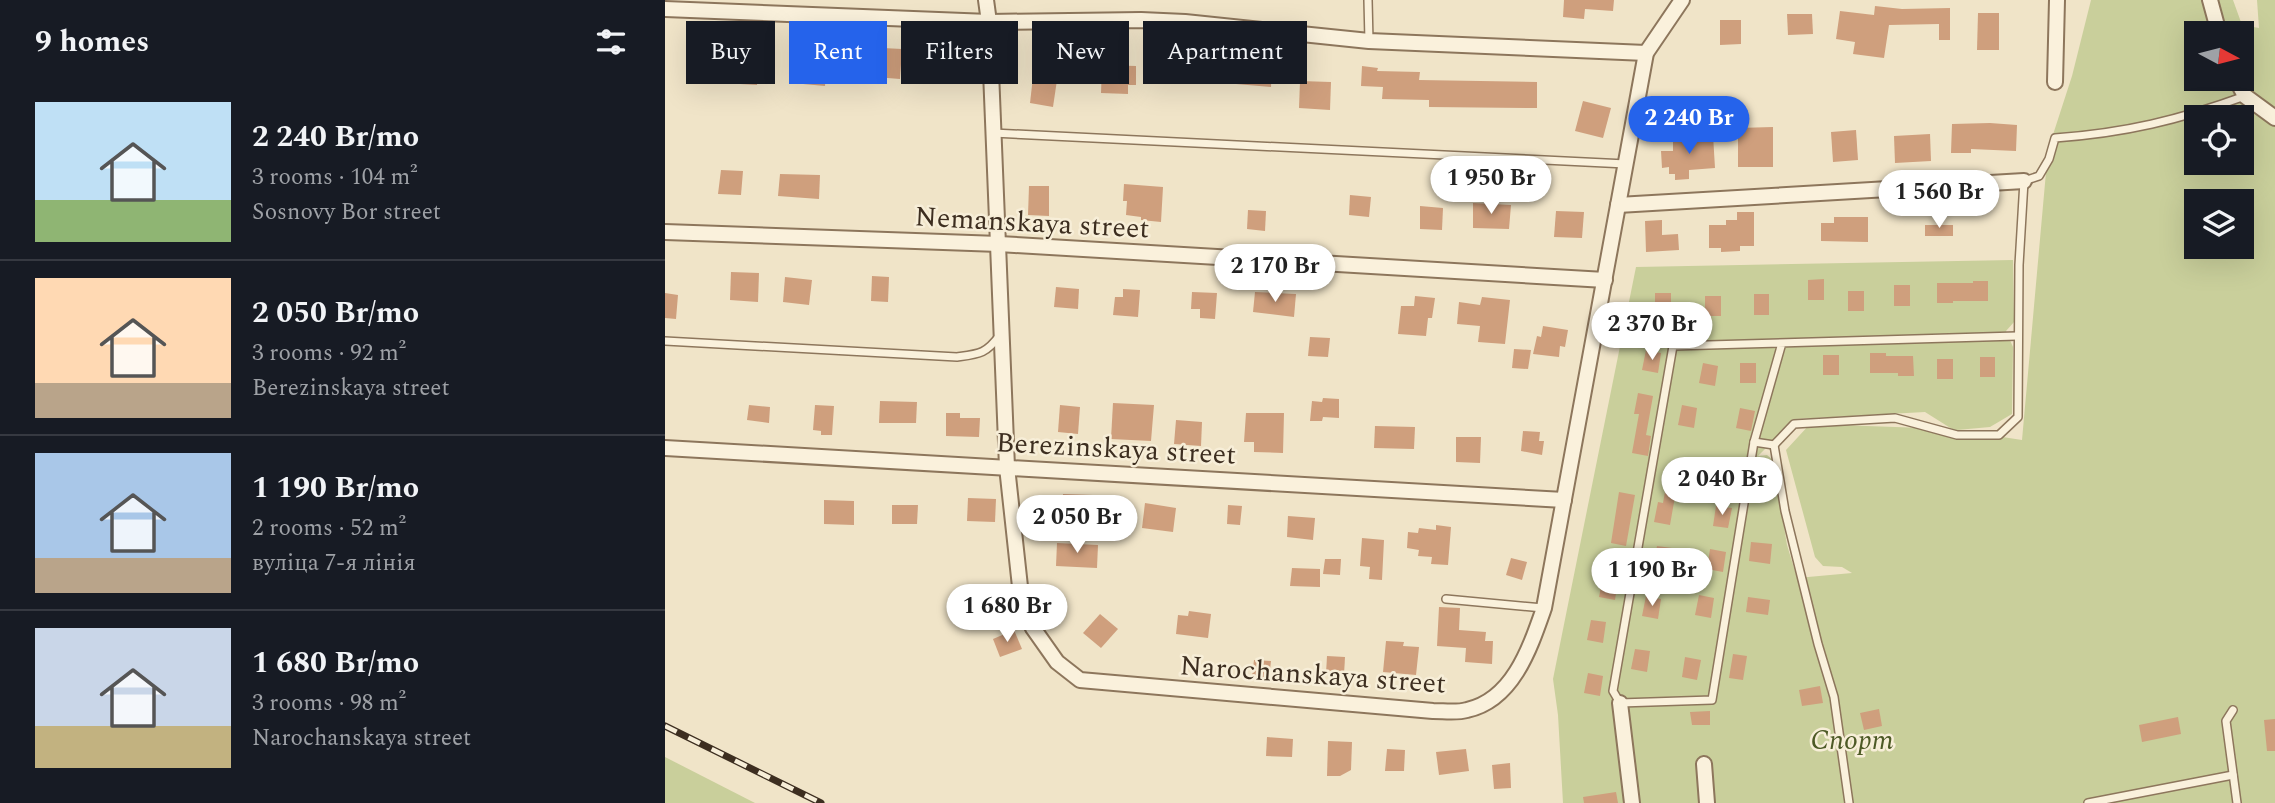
<!DOCTYPE html>
<meta charset="utf-8">
<style>
:root{--surface:#171b24;--page:#20242c;--text:#f1f3f6;--muted:#9ea1a6;--line:#363941;--accent:#2563eb}
body{margin:0;font-family:Spectral,serif;background:var(--page);color:var(--text);height:100vh;display:flex;flex-direction:column;font-size:26px;white-space:nowrap}
*{box-sizing:border-box;margin:0}
p{font-size:23px;color:var(--muted)}
.icon{flex:none;width:38px;height:38px;fill:none;stroke:currentColor;stroke-width:2;stroke-linecap:round;stroke-linejoin:round}
.map{position:relative;flex:1;overflow:hidden}
.side{display:flex;flex-direction:column;background:var(--surface);width:665px}
.side>*{flex:none}
.guide{position:absolute;left:21px;top:21px;width:665px;height:63px;display:flex;gap:14px}
.needle{width:46px;rotate:97deg}
.fabs{position:absolute;left:1519px;top:21px;display:grid;gap:14px}
.fabs a{display:grid;place-items:center;width:70px;height:70px;border-radius:0px;background:var(--surface);box-shadow:0 7px 28px #0002;font-size:35px}
.price{position:absolute;translate:-50% -60px;padding:0 16px;border-radius:24px;background:#fff;color:#222;font-size:23px;line-height:46px;filter:drop-shadow(0 2px 4px #0008)}
.price::after{content:'';position:absolute;left:50%;top:42px;width:21px;height:16px;margin-left:-10px;background:inherit;clip-path:polygon(0 0,100% 0,50% 100%)}
.price.active{background:var(--accent);color:#fff}
ul{padding:0;list-style:none}
li{display:flex;align-items:center;gap:21px;height:175px;padding:0 35px}
li+li{border-top:2px solid var(--line)}
li span{display:grid;place-items:center;flex:none;width:196px;height:140px;border-radius:0px;color:#555}
li>.icon{margin-inline-start:auto}
span .icon{width:84px;height:84px;fill:#fffc;stroke-width:1}
li b{font-size:30px}
h2{display:flex;justify-content:space-between;align-items:center;height:84px;padding:0 35px;font-size:30px}
.chip{padding:0 24px;border-radius:0px;background:var(--surface);box-shadow:0 7px 28px #0002;font-size:24px;line-height:63px}
.chip.active{background:var(--accent);color:#fff}
main{display:flex;flex:1;min-height:0}
.map>svg:first-child{display:block}
.green{fill:#c9cf9b;fill-rule:evenodd}
.building{fill:#cf9f7d}
.lines{fill:none;stroke-linecap:round;stroke-linejoin:round}
.lane-casing{stroke:#8d765c;stroke-width:10}
.street-casing{stroke:#8d765c;stroke-width:18}
.lane{stroke:#faf1dc;stroke-width:7}
.street{stroke:#faf1dc;stroke-width:14}
.rail-casing{stroke:#3d2e20;stroke-width:7}
.rail{stroke:#f7eed8;stroke-width:4.5;stroke-dasharray:13;stroke-linecap:butt}
.labels{text-anchor:middle;dominant-baseline:central;stroke-width:5;stroke-linejoin:round;paint-order:stroke}
.street-label{font-size:28px;fill:#3d2e20;stroke:#f7eed8}
.park-label{font-size:28px;font-style:italic;fill:#4d5a26;stroke:#f7eed8}
</style>
<main>
<section class="side">
<h2>9 homes<svg class="icon" aria-label="filters" viewBox="0 0 24 24"><path d="M4 7h16M4 17h16"/><circle cx="9" cy="7" r="2"/><circle cx="15" cy="17" r="2"/></svg></h2>
<ul>
<li><span style="background:linear-gradient(#bfe0f5 70%,#8fb573 0)"><svg class="icon" aria-label="home" viewBox="0 0 24 24"><path d="M3 11l9-7 9 7M6 9v11h12V9"/></svg></span><div><b>2 240 Br/mo</b><p>3 rooms · 104 m²</p><p>Sosnovy Bor street</p></div></li>
<li><span style="background:linear-gradient(#ffd9b3 75%,#b9a48a 0)"><svg class="icon" aria-label="home" viewBox="0 0 24 24"><path d="M3 11l9-7 9 7M6 9v11h12V9"/></svg></span><div><b>2 050 Br/mo</b><p>3 rooms · 92 m²</p><p>Berezinskaya street</p></div></li>
<li><span style="background:linear-gradient(#a9c7e8 75%,#b9a48a 0)"><svg class="icon" aria-label="home" viewBox="0 0 24 24"><path d="M3 11l9-7 9 7M6 9v11h12V9"/></svg></span><div><b>1 190 Br/mo</b><p>2 rooms · 52 m²</p><p>вуліца 7-я лінія</p></div></li>
<li><span style="background:linear-gradient(#c9d6e8 70%,#c2b280 0)"><svg class="icon" aria-label="home" viewBox="0 0 24 24"><path d="M3 11l9-7 9 7M6 9v11h12V9"/></svg></span><div><b>1 680 Br/mo</b><p>3 rooms · 98 m²</p><p>Narochanskaya street</p></div></li>
</ul>
</section>
<div class="map">
<svg width="1610" height="803" viewBox="0 0 1610 803">
<rect width="100%" height="100%" fill="#f0e4c8"/>
<g class="green">
<path d="M1426,0H1568L1577,25L1594,28L1592,0H1610V803H898L893,715L888,679L971,267L1348,260L1349,322L1341,331L1348,347L1347,414L1325,427L1292,430L1357,440L1383,150L1407,76ZM1531,33H1577V79H1531ZM1531,117H1577V163H1531ZM1531,201H1577V247H1531ZM1260,412L1287,429L1145,424L1121,450L1150,557L1158,566L1177,567L1187,573L1132,578L1122,545L1108,460L1102,455L1093,456L1130,419Z"/>
<path d="M0,757L90,803H0Z"/>
</g>
<g class="building">
<path d="M899,0H949L948,11L920,9L919,19L898,17Z"/>
<path d="M1210,6L1237,9L1285,8V40H1274V24L1224,25L1219,58L1188,54L1190,42L1171,39L1175,11L1209,15Z"/>
<path d="M1313,13H1334V50H1312Z"/>
<path d="M1122,14H1147L1148,34L1123,35Z"/>
<path d="M1055,20H1076V44L1055,45Z"/>
<path d="M199,47L237,49L235,79L197,76Z"/>
<path d="M60,56L93,57L92,85L58,83Z"/>
<path d="M262,56H285V76L262,75Z"/>
<path d="M129,57L162,60L160,86L127,83Z"/>
<path d="M573,63L607,65L606,87L571,84Z"/>
<path d="M437,65L471,66V85H463V94L436,93Z"/>
<path d="M697,66L713,68L712,71L755,72L754,80L872,82V108L764,107V100L717,99L718,87L696,86Z"/>
<path d="M368,77L392,80L388,107L365,103Z"/>
<path d="M635,81L666,82L665,110L634,108Z"/>
<path d="M918,101L946,108L938,138L910,131Z"/>
<path d="M1325,123L1352,125L1351,151L1306,149V153H1286L1287,124Z"/>
<path d="M1108,127V167H1073V128Z"/>
<path d="M1191,130L1193,160L1168,162L1166,132Z"/>
<path d="M1265,134L1266,161L1230,163L1229,136Z"/>
<path d="M1048,135L1050,168L1024,170V179L1010,180V174H1004V167L997,168L996,151H1008V137Z"/>
<path d="M56,170L78,171L76,195L53,194Z"/>
<path d="M115,174L155,175L154,199L113,196Z"/>
<path d="M459,184L498,187L496,222L476,220V217L461,215L462,201H458Z"/>
<path d="M364,186H384V216L363,215Z"/>
<path d="M685,195L706,197L704,217L684,215Z"/>
<path d="M808,203L846,205L844,229L808,228Z"/>
<path d="M755,206L778,208L777,230L755,229Z"/>
<path d="M583,210L601,211L600,231L582,229Z"/>
<path d="M891,211L919,212L917,238L889,237Z"/>
<path d="M1072,212H1089V246H1075V251L1056,252V248H1044V225H1061V220H1072Z"/>
<path d="M1169,217H1203V242L1156,241V223H1169Z"/>
<path d="M997,220V235L1013,234L1014,250L981,252L980,221Z"/>
<rect x="1260" y="225" width="28" height="11"/>
<path d="M66,272L94,273L93,302L65,300Z"/>
<path d="M207,276L224,277L223,302L206,301Z"/>
<path d="M120,277L147,280L144,305L118,302Z"/>
<path d="M1159,279V300H1143V280Z"/>
<path d="M1308,281H1323V301H1288V303H1272V283H1308Z"/>
<rect x="1229" y="285" width="16" height="21"/>
<path d="M391,287L414,289L413,309L389,307Z"/>
<path d="M458,289L475,290L473,317L448,315L450,297H458Z"/>
<rect x="1183" y="291" width="16" height="20"/>
<path d="M527,292L552,293L550,319L535,318V309H526Z"/>
<path d="M590,292L631,294L629,317L588,312Z"/>
<path d="M0,293L13,295L11,319L0,318Z"/>
<rect x="990" y="293" width="16" height="20"/>
<rect x="1089" y="294" width="15" height="21"/>
<path d="M750,296L770,298L767,318H763L761,336L733,334L736,306H749Z"/>
<rect x="1040" y="296" width="16" height="20"/>
<path d="M817,297L845,300L840,344L813,342L815,326L792,324L794,302L815,305Z"/>
<path d="M878,326L903,330L900,347L895,346L894,357L868,354L872,336L876,337Z"/>
<path d="M645,337L665,338L663,357L643,356Z"/>
<path d="M849,349L866,350L863,369L847,368Z"/>
<path d="M981,350L996,353L993,373L977,370Z"/>
<path d="M1205,353H1221V356H1248L1249,376H1233V373H1205Z"/>
<rect x="1158" y="355" width="16" height="20"/>
<rect x="1315" y="357" width="15" height="20"/>
<rect x="1272" y="359" width="16" height="20"/>
<path d="M1038,363L1053,366L1050,386L1034,383Z"/>
<rect x="1075" y="363" width="16" height="20"/>
<path d="M973,393L988,396L981,435L986,436L983,456L967,453L974,414H969Z"/>
<path d="M658,398L674,399V418L658,417L657,421H645L647,401L657,402Z"/>
<path d="M215,401L252,402L251,423H214Z"/>
<path d="M448,403L489,405L486,441L446,439Z"/>
<path d="M84,405L105,407L104,423L82,420Z"/>
<path d="M150,405L169,406L167,435H156V431L148,430Z"/>
<path d="M395,405L415,407L413,434L393,432Z"/>
<path d="M1017,405L1032,408L1029,428L1013,425Z"/>
<path d="M1075,408L1090,411L1086,431L1071,428Z"/>
<path d="M281,413H295V418H315L314,437L281,436Z"/>
<path d="M581,413H619L618,453L589,452V442H579Z"/>
<path d="M511,420L537,422L536,446L509,444Z"/>
<path d="M710,426L750,427L749,449L709,448Z"/>
<path d="M858,431L875,432L874,441H879L877,455L856,451Z"/>
<path d="M791,437H816L815,463L791,462Z"/>
<path d="M1056,461L1071,463L1068,483L1052,481Z"/>
<path d="M1005,463L1020,466L1017,486L1012,485L1005,525L989,522L993,502L998,503Z"/>
<path d="M954,492L970,495L961,546L946,543Z"/>
<path d="M398,494L428,495L427,522H409V517L397,516Z"/>
<path d="M303,498L331,499L330,522L302,521Z"/>
<path d="M159,500L189,501V525L159,524Z"/>
<path d="M480,503L511,508L508,532L477,528Z"/>
<path d="M227,505H253L252,524H227Z"/>
<path d="M563,505L577,506L575,525L562,524Z"/>
<path d="M1051,506L1067,508L1063,528L1048,526Z"/>
<path d="M623,516L650,518L648,540L622,537Z"/>
<path d="M771,525L786,527L783,565L766,564L767,557L753,556L754,550L742,548L743,532L753,533L754,528L771,530Z"/>
<path d="M697,538L719,540L717,580L704,579L705,567L695,566Z"/>
<path d="M1086,542L1107,544L1105,564L1084,561Z"/>
<path d="M392,543L433,545L432,568L391,566Z"/>
<path d="M992,546L1007,548L1004,569L988,566Z"/>
<path d="M1045,549L1061,552L1058,572L1042,569Z"/>
<path d="M846,558L862,562L857,580L841,575Z"/>
<path d="M660,559H676L675,575L658,574Z"/>
<path d="M627,568L655,569V587L625,586Z"/>
<path d="M938,577L953,580L950,600L934,597Z"/>
<path d="M1034,595L1049,598L1046,618L1030,615Z"/>
<path d="M981,596L996,599L993,619L977,616Z"/>
<path d="M1083,597L1105,600L1103,615L1081,612Z"/>
<path d="M774,607L795,608L794,630L821,632L820,641H828L827,664L800,662L801,648L772,646Z"/>
<path d="M524,611L546,614L543,638L511,634L513,615L523,616Z"/>
<path d="M435,614L453,629L436,648L418,633Z"/>
<path d="M926,620L941,622L938,643L922,640Z"/>
<path d="M349,630L357,649L335,657L328,639Z"/>
<path d="M721,641L739,642L738,646L754,647L751,675L718,672Z"/>
<path d="M970,649L985,651L982,672L966,669Z"/>
<path d="M1068,654L1082,656L1078,680L1064,678Z"/>
<path d="M662,656L680,657L679,675L661,674Z"/>
<path d="M1020,657L1036,660L1032,680L1017,677Z"/>
<path d="M589,660L606,661L604,679L587,677Z"/>
<path d="M923,673L938,676L935,696L919,693Z"/>
<path d="M1155,686L1158,703L1137,706L1134,690Z"/>
<path d="M1214,709L1217,726L1199,730L1195,713Z"/>
<path d="M1045,711V725H1027L1025,712Z"/>
<path d="M1513,717L1516,734L1477,742L1474,725Z"/>
<path d="M1610,719V751H1602L1599,720Z"/>
<path d="M602,737L628,739L627,757L601,756Z"/>
<path d="M663,741L687,742L686,770L675,776H662Z"/>
<path d="M722,749L740,750L739,771H720Z"/>
<path d="M801,749L804,771L774,775L771,752Z"/>
<path d="M845,763L846,788L829,789L827,765Z"/>
<path d="M951,792L953,803H919L918,797Z"/>
</g>
<g class="lines">
<g class="lane-casing">
<g id="lane">
<path d="M703,0L704,41"/>
<path d="M328,133L961,164"/>
<path d="M0,341L292,357C314,354 321,354 335,335"/>
<path d="M1117,343L1089,442L1047,700L955,703L948,691L1008,346L1352,336"/>
<path d="M1089,442L1109,445"/>
<path d="M1109,445L1129,424L1230,418L1292,435H1334L1353,417L1354,265L1359,181L1374,176L1384,159L1390,138C1460,133 1514,120 1580,96"/>
<path d="M1109,445L1120,511L1153,644L1169,697L1184,803"/>
<path d="M781,599L878,608"/>
<path d="M1568,710L1561,721L1572,803"/>
<path d="M1423,803L1568,775"/>
</g>
</g>
<g class="street-casing">
<g id="street">
<path d="M321,0L324,22L342,467L357,605L368,628L392,662L415,680L768,711C779,711 792,713 802,710C848,700 865,648 879,608L981,53L1017,0"/>
<path d="M1545,0L1554,33"/>
<path d="M0,9L324,22L476,20L520,22L704,41L981,53"/>
<path d="M1571,79L1580,96L1610,118"/>
<path d="M1390,82L1392,0"/>
<path d="M953,205L1359,181"/>
<path d="M0,232L334,244L940,280"/>
<path d="M0,448L899,500"/>
<path d="M955,703L967,803"/>
<path d="M1039,764L1042,803"/>
</g>
</g>
<use href="#lane" class="lane"/>
<use href="#street" class="street"/>
<g class="rail-casing">
<path id="rail" d="M0,726L156,803"/>
</g>
<use href="#rail" class="rail"/>
</g>
<g class="labels">
<g class="street-label">
<text transform="translate(367 223) rotate(3)">Nemanskaya street</text>
<text transform="translate(451 449) rotate(3)">Berezinskaya street</text>
<text transform="translate(648 675) rotate(4)">Narochanskaya street</text>
</g>
<g class="park-label">
<text x="1187" y="740">Спорт</text>
</g>
</g>
</svg>
<div class="fabs">
<a><svg class="needle" viewBox="-14 -14 28 28"><path d="M0-13l5 13h-10z" fill="#e53935"/><path d="M0 13l5-13h-10z" fill="#9ea1a6"/></svg></a>
<a><svg class="icon" aria-label="locate" viewBox="0 0 24 24"><circle cx="12" cy="12" r="6"/><path d="M12 2v4M12 18v4M2 12h4M18 12h4"/></svg></a>
<a><svg class="icon" aria-label="layers" viewBox="0 0 24 24"><path d="M12 4l9 5-9 5-9-5zM3 14l9 5 9-5"/></svg></a>
</div>
<b class="price active" style="left:1024px;top:156px">2 240 Br</b>
<b class="price" style="left:826px;top:216px">1 950 Br</b>
<b class="price" style="left:1274px;top:230px">1 560 Br</b>
<b class="price" style="left:610px;top:304px">2 170 Br</b>
<b class="price" style="left:987px;top:362px">2 370 Br</b>
<b class="price" style="left:1057px;top:517px">2 040 Br</b>
<b class="price" style="left:412px;top:555px">2 050 Br</b>
<b class="price" style="left:987px;top:608px">1 190 Br</b>
<b class="price" style="left:342px;top:644px">1 680 Br</b>
<div class="guide">
<a class="chip">Buy</a>
<a class="chip active">Rent</a>
<a class="chip">Filters</a>
<a class="chip">New</a>
<a class="chip">Apartment</a>
</div>
</div>
</main>
